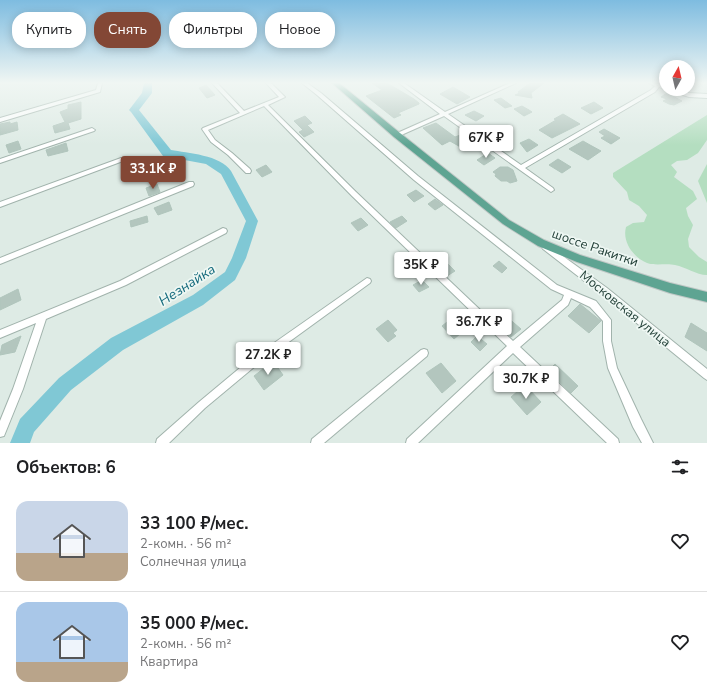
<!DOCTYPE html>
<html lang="ru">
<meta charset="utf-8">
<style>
:root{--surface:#fff;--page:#f6f6f6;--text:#202124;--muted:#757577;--line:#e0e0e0;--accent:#834735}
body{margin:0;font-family:"Nunito Sans",sans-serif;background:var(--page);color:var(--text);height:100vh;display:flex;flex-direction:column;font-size:15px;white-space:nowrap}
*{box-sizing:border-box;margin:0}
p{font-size:13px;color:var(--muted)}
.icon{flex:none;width:22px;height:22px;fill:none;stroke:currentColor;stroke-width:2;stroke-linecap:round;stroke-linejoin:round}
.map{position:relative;height:443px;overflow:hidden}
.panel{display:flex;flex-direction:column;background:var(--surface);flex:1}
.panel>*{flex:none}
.banner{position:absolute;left:12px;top:12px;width:400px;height:36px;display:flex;gap:8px}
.needle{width:26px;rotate:8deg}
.fabs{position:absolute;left:659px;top:60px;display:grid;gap:8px}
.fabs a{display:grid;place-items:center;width:36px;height:36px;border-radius:50%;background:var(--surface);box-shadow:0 2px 10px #0003;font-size:20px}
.price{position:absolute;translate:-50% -34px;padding:0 9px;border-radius:4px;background:#fff;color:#222;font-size:13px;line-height:26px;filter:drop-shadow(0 1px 2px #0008)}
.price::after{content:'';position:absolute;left:50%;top:24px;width:12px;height:9px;margin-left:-6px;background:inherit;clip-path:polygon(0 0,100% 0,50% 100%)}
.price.active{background:var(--accent);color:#fff}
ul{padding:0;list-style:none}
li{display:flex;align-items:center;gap:12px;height:100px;padding:0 16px}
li+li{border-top:1px solid var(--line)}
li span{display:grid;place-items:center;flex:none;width:112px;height:80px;border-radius:12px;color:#555}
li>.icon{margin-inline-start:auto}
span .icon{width:48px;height:48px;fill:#fffc;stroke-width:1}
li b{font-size:17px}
h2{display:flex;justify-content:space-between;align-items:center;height:48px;padding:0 16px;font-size:17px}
.chip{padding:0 14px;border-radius:16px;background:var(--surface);box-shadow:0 2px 10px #0003;font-size:14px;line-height:36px}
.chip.active{background:var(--accent);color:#fff}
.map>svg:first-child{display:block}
.green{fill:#b4dec0}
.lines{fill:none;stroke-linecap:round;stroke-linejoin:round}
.river{fill:#80c8d5;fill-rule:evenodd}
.building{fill:#b3c6be;stroke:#b0c5bc}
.minor-casing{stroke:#a1b3ac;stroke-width:2}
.major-casing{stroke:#c0c8c6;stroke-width:2}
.minor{fill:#fff;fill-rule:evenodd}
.major{fill:#5ea492;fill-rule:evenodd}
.labels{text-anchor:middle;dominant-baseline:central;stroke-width:3.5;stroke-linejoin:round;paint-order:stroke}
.street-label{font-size:13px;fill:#1e3c34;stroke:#eef7f3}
.water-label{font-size:14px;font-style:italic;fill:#146a7c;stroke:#eef7f3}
</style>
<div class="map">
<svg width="707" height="443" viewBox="0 0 707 443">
<rect width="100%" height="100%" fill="#deebe5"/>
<g class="green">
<path d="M707,115V140L698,153L687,160L677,161L671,165L677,172L674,177L693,191L697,199L686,208L688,216L693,225L688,239L689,247L699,257L707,262V275C696,275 686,267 675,265C667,263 655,266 647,263C633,257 622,242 626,227L633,223L644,222L647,215L639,206L629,200L627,192L613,177V173Z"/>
<path d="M707,164V203L698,181Z"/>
</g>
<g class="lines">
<path class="river" d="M144,83H152V93L139,110L171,150C187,153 221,155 231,171L258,221L246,258L235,280L203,305L123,350L71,390L34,432L30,443H10L20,419L59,378L111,338L193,295L225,272L232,258L246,221L221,174L206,164L163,156L131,112L129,110L142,93Z"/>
</g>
<g class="building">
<path d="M372,83H387L414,99L419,103V104L398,113L401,115L394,118L366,96L382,90Z"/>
<path d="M530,83H544L531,93L532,98L515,95L520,93L518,92Z"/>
<path d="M206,85L215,95L207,98L199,88Z"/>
<path d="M453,87L470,97L457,104L440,94Z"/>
<path d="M667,93L682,101L674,105L669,104L663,101L667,99L661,97Z"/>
<path d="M501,98L512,106L505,108L494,100Z"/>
<path d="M81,102V119L68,123L70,129L55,133L53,126L65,122L60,112L68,109V105Z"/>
<path d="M594,102L603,108L591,114L581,108Z"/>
<path d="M522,106L529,110L532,112L524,116L514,109Z"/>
<path d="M474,111L484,116L476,121L465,115Z"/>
<path d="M563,114L580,124L552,138L539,130L556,120L554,119Z"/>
<path d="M305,116L312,123L307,125L314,132L304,137L299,132L303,130L294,121Z"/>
<path d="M10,122V124L17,122L18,130L0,135V124Z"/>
<path d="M436,123L455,137L463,134L471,140L467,143L471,146L464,149L450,141L442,145L423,128Z"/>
<path d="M604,129L620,138L611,144L601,138L605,136L599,132Z"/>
<path d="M529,139L538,145L527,152L520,143Z"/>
<path d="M18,141L21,149L9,153L6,145Z"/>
<path d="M583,141L590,145L601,151L588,160L569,149Z"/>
<path d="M66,143L68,151L48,156L46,150Z"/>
<path d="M488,153L495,158L484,165L477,160Z"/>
<path d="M558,159L571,167L562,173L549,165Z"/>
<path d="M266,165L272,172L262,177L256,170Z"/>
<path d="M500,167H508L513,170L517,181L510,183L507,181H501L495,176L496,174L493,172Z"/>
<path d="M157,184L160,192L149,196L146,188Z"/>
<path d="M416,190L424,196L414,202L407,195Z"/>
<path d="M435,199L443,205L435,210L428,204Z"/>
<path d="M169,202L172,210L158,215L154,208Z"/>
<path d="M147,216L148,222L131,227L130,221Z"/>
<path d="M402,216L407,221L396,228L390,222Z"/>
<path d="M361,218L368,225L358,231L351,223Z"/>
<path d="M499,261L507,268L502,273L493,266Z"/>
<path d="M446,262L455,271L447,276L437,267Z"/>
<path d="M422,280L429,287L419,292L413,285Z"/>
<path d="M18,289L21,300L0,310V298Z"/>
<path d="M580,304L601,321L589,333L568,316Z"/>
<path d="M456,315L468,327L454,339L442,326Z"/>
<path d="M507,317L521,329L511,337L498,325Z"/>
<path d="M388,320L397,330L393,333L396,336L388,342L376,329Z"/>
<path d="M691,323L707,333V351L685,337Z"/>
<path d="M21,336L15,352L0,355L2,345Z"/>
<path d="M477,336L487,344L480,351L471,342Z"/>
<path d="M273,361L283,375L264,390L254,376Z"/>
<path d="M441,363L456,381L442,393L426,373Z"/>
<path d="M555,364L578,386L571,393L548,371Z"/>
<path d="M525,385L541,402L527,415L511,397Z"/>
</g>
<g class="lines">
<g class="minor-casing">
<g id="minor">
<path d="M98,83H102L100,92L0,122V118L96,90Z"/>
<path d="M212,83H217L244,111L279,97L266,83H271L285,97L268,105L356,192L513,341L562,300L564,295L551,289L414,180L317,95L302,83H307L321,93L418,176L557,285L596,301L611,320V341L617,368L641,419L653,443H642L633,427L608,368L603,341V321L590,307L571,298L568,305L520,347L618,439L619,443H607L513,353L418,443H406L407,439L507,346L352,196L264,106L208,130L215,140L232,153L250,169L251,171L250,173H246L228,155L211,142L202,129L203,128L240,113Z"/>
<path d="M399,83H404L445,112L510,83H516L448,114L521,165L651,90L655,86L649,83H655L666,86V89H675L689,93L707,94V98L689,97L659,87L655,92L525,168L553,188L554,190L551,192L444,116L399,136H395V134L440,114Z"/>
<path d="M92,128L95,130L94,131L0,163V159Z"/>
<path d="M121,158L124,160L123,161L0,207V202Z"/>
<path d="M189,182H193L194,184L193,186L0,264V258Z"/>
<path d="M223,228L226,229L227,231L226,233L126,285L46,319L23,389L4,436L0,437V421L13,389L36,323L0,338V330L120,281Z"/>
<path d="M546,244L607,288L707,369V380L704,378L601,294L543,249L542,247L543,245Z"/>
<path d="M367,278L370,279L371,281L370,283L253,368L205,408L169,443H156L157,439L199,402L247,362Z"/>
<path d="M424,349L427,350L428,353L427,356L324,443H311L312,439L421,350Z"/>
</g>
</g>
<g class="major-casing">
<path id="major" d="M332,83H339L400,133L509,220L544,240L580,255L670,283L707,292V302L670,293L577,262L538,246L503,224L394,137Z"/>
</g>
<use href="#minor" class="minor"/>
<use href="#major" class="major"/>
</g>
<linearGradient id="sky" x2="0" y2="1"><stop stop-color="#7ebce0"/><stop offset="0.57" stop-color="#f0f6f3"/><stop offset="1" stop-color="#f0f6f3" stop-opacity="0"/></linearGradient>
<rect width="707" height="145" fill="url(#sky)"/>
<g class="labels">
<g class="street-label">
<text transform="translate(595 248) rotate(19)">шоссе Ракитки</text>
<text transform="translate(625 309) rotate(39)">Московская улица</text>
</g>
<g class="water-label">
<text transform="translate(187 285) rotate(-33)">Незнайка</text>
</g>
</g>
</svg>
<div class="fabs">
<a><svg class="needle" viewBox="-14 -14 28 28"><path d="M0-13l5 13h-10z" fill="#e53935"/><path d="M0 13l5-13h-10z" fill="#757577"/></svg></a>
</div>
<b class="price" style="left:486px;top:159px">67K ₽</b>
<b class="price active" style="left:153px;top:190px">33.1K ₽</b>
<b class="price" style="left:421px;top:286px">35K ₽</b>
<b class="price" style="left:479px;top:343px">36.7K ₽</b>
<b class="price" style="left:268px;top:376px">27.2K ₽</b>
<b class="price" style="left:526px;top:400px">30.7K ₽</b>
<div class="banner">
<a class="chip">Купить</a>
<a class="chip active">Снять</a>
<a class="chip">Фильтры</a>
<a class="chip">Новое</a>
</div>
</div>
<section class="panel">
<h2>Объектов: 6<svg class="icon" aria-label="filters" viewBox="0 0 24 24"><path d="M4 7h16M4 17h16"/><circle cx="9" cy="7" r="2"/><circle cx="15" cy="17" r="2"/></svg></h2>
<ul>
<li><span style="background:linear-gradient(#c9d6e8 65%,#b9a48a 0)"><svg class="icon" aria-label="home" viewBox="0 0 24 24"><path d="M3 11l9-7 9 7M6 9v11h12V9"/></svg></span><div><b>33 100 ₽/мес.</b><p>2-комн. · 56 m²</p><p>Солнечная улица</p></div><svg class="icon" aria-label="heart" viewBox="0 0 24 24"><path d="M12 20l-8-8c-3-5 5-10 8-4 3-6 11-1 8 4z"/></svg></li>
<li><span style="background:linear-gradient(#a9c7e8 75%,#b9a48a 0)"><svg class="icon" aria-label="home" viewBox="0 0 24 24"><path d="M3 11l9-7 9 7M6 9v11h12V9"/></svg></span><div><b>35 000 ₽/мес.</b><p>2-комн. · 56 m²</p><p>Квартира</p></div><svg class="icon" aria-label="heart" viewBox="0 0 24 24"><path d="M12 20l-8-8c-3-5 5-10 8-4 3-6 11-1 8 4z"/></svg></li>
</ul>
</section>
